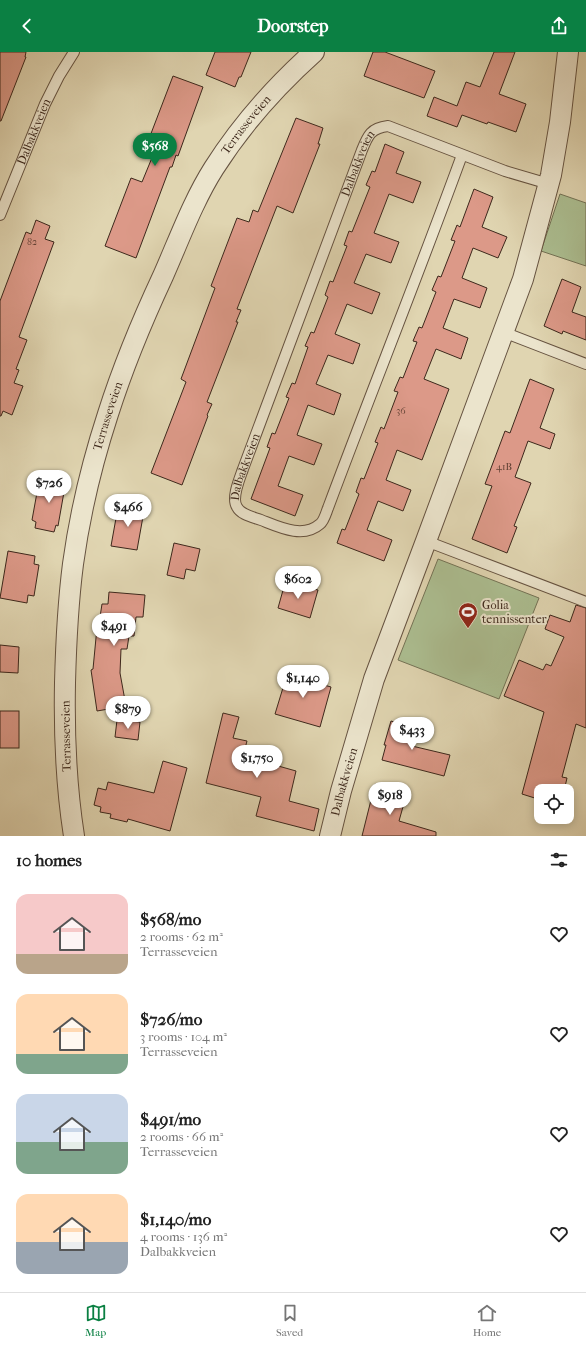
<!DOCTYPE html>
<meta charset="utf-8">
<style>
:root{--surface:#fff;--page:#f2f2f2;--text:#222;--muted:#767676;--line:#e0e0e0;--accent:#0b8043}
body{margin:0;font-family:"IM FELL French Canon",serif;background:var(--page);color:var(--text);height:100vh;display:flex;flex-direction:column;font-size:15px;white-space:nowrap}
*{box-sizing:border-box;margin:0}
p{font-size:13px;color:var(--muted)}
.icon{flex:none;width:22px;height:22px;fill:none;stroke:currentColor;stroke-width:2;stroke-linecap:round;stroke-linejoin:round}
.map{position:relative;height:784px;overflow:hidden}
.sheet{display:flex;flex-direction:column;background:var(--surface);flex:1}
.sheet>*{flex:none}
.fabs{position:absolute;left:534px;top:732px;display:grid;gap:8px}
.fabs a{display:grid;place-items:center;width:40px;height:40px;border-radius:8px;background:var(--surface);box-shadow:0 2px 10px #0003;font-size:20px}
.price{position:absolute;translate:-50% -34px;padding:0 9px;border-radius:14px;background:#fff;color:#222;font-size:13px;line-height:26px;filter:drop-shadow(0 1px 2px #0008)}
.price::after{content:'';position:absolute;left:50%;top:24px;width:12px;height:9px;margin-left:-6px;background:inherit;clip-path:polygon(0 0,100% 0,50% 100%)}
.price.active{background:var(--accent);color:#fff}
ul{padding:0;list-style:none}
li{display:flex;align-items:center;gap:12px;height:100px;padding:0 16px}
li span{display:grid;place-items:center;flex:none;width:112px;height:80px;border-radius:12px;color:#555}
li>.icon{margin-inline-start:auto}
span .icon{width:48px;height:48px;fill:#fffc;stroke-width:1}
li b{font-size:17px}
h2{display:flex;justify-content:space-between;align-items:center;height:48px;padding:0 16px;font-size:17px}
header{display:flex;justify-content:space-between;align-items:center;height:52px;padding:0 16px;background:var(--accent);color:#fff;font-size:18px;font-weight:800}
.menu{display:flex;justify-content:space-around;align-items:center;height:56px;border-top:1px solid var(--line);background:var(--surface);font-size:11px;color:var(--muted)}
.menu a{display:grid;justify-items:center;gap:2px}
.menu .active{color:var(--accent)}
.map>svg:first-child{display:block}
.green{fill:#acbe91;stroke:#747356}
.building{fill:#dc9988;stroke:#3d281c}
.lines{fill:none;stroke-linecap:round;stroke-linejoin:round}
.service-casing{stroke:#665341;stroke-width:12}
.minor-casing{stroke:#665341;stroke-width:22}
.service{stroke:#ebe4cc;stroke-width:10}
.minor{stroke:#ebe4cc;stroke-width:20}
.labels{text-anchor:middle;dominant-baseline:central;stroke-width:4;stroke-linejoin:round;paint-order:stroke}
.number-label{font-size:10px;fill:#654437}
.street-label{font-size:12px;fill:#3d281c;stroke:#ebe4cc}
.poi-label{font-size:12px;fill:#3d281c;stroke:#ebe4cc;text-anchor:start}
</style>
<header><svg class="icon" aria-label="back" viewBox="0 0 24 24"><path d="M15 5l-7 7 7 7"/></svg>Doorstep<svg class="icon" aria-label="share" viewBox="0 0 24 24"><path d="M12 15V3M7 8l5-5 5 5M5 13v7h14v-7"/></svg></header>
<div class="map">
<svg width="586" height="784" viewBox="0 0 586 784">
<rect width="100%" height="100%" fill="#e0d5b1"/>
<filter id="stains"><feTurbulence type="fractalNoise" baseFrequency=".005" numOctaves="4"/><feColorMatrix values="0 0 0 0 .2 0 0 0 0 .09 0 0 0 0 .02 0 0 0 .5 -.17"/></filter>
<radialGradient id="worn" r=".72"><stop offset=".6" stop-color="#630" stop-opacity="0"/><stop offset="1" stop-color="#630" stop-opacity=".3"/></radialGradient>
<g class="green">
<path d="M560,142L586,151V214L541,199Z"/>
<path d="M438,507L539,546L499,647L398,608Z"/>
</g>
<g class="building">
<path d="M0,0H26L25,5H26L1,69H0Z"/>
<path d="M215,0H251L241,25H239L235,35L206,23Z"/>
<path d="M373,0H385L435,19L424,46L364,24Z"/>
<path d="M494,0H515L499,42L526,52L516,80L488,70L487,72L462,63L457,75L427,64L434,45L457,54L466,30L480,35Z"/>
<path d="M173,24L203,35L178,104L176,103L172,115H170L136,206L105,194L131,126L142,130L156,96L147,92Z"/>
<path d="M296,66L323,76L318,92H320L293,161L277,154L237,257L241,258L236,270H238L207,350L212,352L207,363L208,364L182,433L151,421L186,330L181,327L215,236L211,234L237,166L249,170L253,158L258,160Z"/>
<path d="M385,92L404,100L396,121L421,130L413,151L389,142L374,181L399,190L391,211L366,202L354,231L380,241L372,262L347,252L335,282L360,292L353,312L328,303L316,332L341,342L334,363L308,353L297,383L322,392L314,413L289,404L278,434L303,443L295,464L251,447L270,396L267,395L272,381L275,382L289,346L286,345L292,331L295,332L308,295L305,294L311,280L314,281L328,245L325,243L330,229L333,230L347,194L344,193L349,179L352,180L370,135L366,133L372,119L375,120Z"/>
<path d="M474,137L493,145L482,175L507,185L498,206L473,196L462,226L487,236L480,256L454,247L443,276L468,286L461,307L436,297L424,327L449,337L422,408L397,398L386,428L411,438L403,459L378,449L367,478L392,488L384,509L337,491L342,477L345,478L359,442L356,440L361,426L364,427L378,391L375,390L381,375L384,377L398,340L394,339L400,325L403,326L417,290L413,289L419,275L422,276L436,240L432,238L438,224L441,225L455,189L451,188L457,173L460,175Z"/>
<path d="M36,168L50,174L45,187L54,190L19,285L27,288L16,317L19,318L14,331L23,334L12,363L3,359L1,364H0V249L26,180L31,182Z"/>
<path d="M562,227L581,235L572,260L586,265V288L563,279L562,282L544,274Z"/>
<path d="M530,327L554,337L540,376L555,382L550,397L528,389L515,425L531,431L514,474L517,475L507,501L472,487L492,434L485,432L505,379L510,381Z"/>
<path d="M43,424L64,428L61,440H64L58,474L56,473L54,480L35,476L36,470L32,468L38,435L41,436Z"/>
<path d="M118,455L144,459L137,498L111,494Z"/>
<path d="M174,491L200,497L195,519L186,517L184,527L167,523Z"/>
<path d="M8,499L35,504L34,512L39,513L34,544L28,543L27,551L0,546Z"/>
<path d="M285,531L292,532V531L318,538L310,566L278,556Z"/>
<path d="M109,540L145,543L143,565H136L134,584H129L127,597H121L120,621L126,654L97,659L91,618L93,617L98,565H100L102,552H108Z"/>
<path d="M576,553L586,556V676L576,672L562,725L567,726L564,739H541V748L522,742L544,660L504,644L519,608L543,618L546,612L551,614L564,585L545,577L550,563L570,570Z"/>
<path d="M0,593L19,595L18,621L0,620Z"/>
<path d="M289,616L312,623L310,629L331,635L320,675L275,662Z"/>
<rect x="0" y="659" width="19" height="37"/>
<path d="M223,661L239,665L233,686L247,689L243,704L296,719L289,749L319,757L314,779L256,764L261,745L206,731Z"/>
<path d="M117,668L140,670L138,688L115,685Z"/>
<path d="M391,669L417,677L412,694L450,703L444,724L382,708L386,693H384Z"/>
<path d="M163,709L187,716L170,779L128,767L127,770L110,766L111,762L100,760L101,755L94,753L98,736L106,738L108,730L154,741Z"/>
<path d="M375,732L406,744L399,769L436,780V784H362Z"/>
</g>
<g class="lines">
<g class="service-casing">
<g id="service">
<path id="s1" d="M462,103C419,221 372,338 328,456C326,461 324,469 320,472C303,487 279,475 261,468C253,465 241,463 237,455C231,446 240,426 243,417L362,98C368,83 371,76 388,74L505,119L549,132"/>
<path id="s2" d="M0,163L45,52L59,24L74,0"/>
<path d="M503,280L586,312"/>
<path d="M426,489L586,550"/>
</g>
</g>
<g class="minor-casing">
<g id="minor">
<path id="s3" d="M74,784C66,733 64,682 65,631C66,591 68,551 73,512C80,461 92,411 108,362C123,315 142,269 163,224C179,188 193,149 214,116C242,72 276,34 314,0"/>
<path id="s4" d="M330,784L341,739L374,627L426,489L523,227L551,123L560,70L568,0"/>
</g>
</g>
<use href="#service" class="service"/>
<use href="#minor" class="minor"/>
</g>
<defs>
<g id="stadium-pin" transform="scale(1)"><path d="M0 17L-7.5 6A9.5 9.5 0 1 1 7.5 6Z" fill="#8f2418" stroke="#ebe4cc"/><path d="M0-5a6.5 5 0 1 0 0 10a6.5 5 0 1 0 0-10ZM-3.5-1.8h7v3.6h-7Z" fill="#fff"/></g>
</defs>
<g fill-rule="evenodd">
<use href="#stadium-pin" x="468" y="560"/>
</g>
<g class="labels">
<g class="number-label">
<text x="32" y="190">82</text>
<text x="401" y="359">36</text>
<text x="504" y="415">41B</text>
</g>
<g class="street-label">
<text stroke="none"><textPath href="#s3" startOffset="749">Terrasseveien</textPath></text>
<text stroke="none"><textPath href="#s2" startOffset="90">Dalbakkveien</textPath></text>
<text stroke="none"><textPath href="#s1" startOffset="852">Dalbakkveien</textPath></text>
<text stroke="none"><textPath href="#s3" startOffset="425">Terrasseveien</textPath></text>
<text stroke="none"><textPath href="#s1" startOffset="528">Dalbakkveien</textPath></text>
<text transform="translate(66 684) rotate(-91)">Terrasseveien</text>
<text stroke="none"><textPath href="#s4" startOffset="56">Dalbakkveien</textPath></text>
</g>
<g class="poi-label">
<text x="482" y="553">Golia<tspan x="482" dy="14">tennissenter</tspan></text>
</g>
</g>
<rect width="100%" height="100%" filter="url(#stains)"/>
<rect width="100%" height="100%" fill="url(#worn)"/>
</svg>
<div class="fabs">
<a><svg class="icon" aria-label="locate" viewBox="0 0 24 24"><circle cx="12" cy="12" r="6"/><path d="M12 2v4M12 18v4M2 12h4M18 12h4"/></svg></a>
</div>
<b class="price active" style="left:155px;top:115px">$568</b>
<b class="price" style="left:49px;top:452px">$726</b>
<b class="price" style="left:128px;top:476px">$466</b>
<b class="price" style="left:298px;top:548px">$602</b>
<b class="price" style="left:114px;top:595px">$491</b>
<b class="price" style="left:303px;top:647px">$1,140</b>
<b class="price" style="left:128px;top:678px">$879</b>
<b class="price" style="left:412px;top:699px">$433</b>
<b class="price" style="left:257px;top:727px">$1,750</b>
<b class="price" style="left:390px;top:764px">$918</b>
</div>
<section class="sheet">
<h2>10 homes<svg class="icon" aria-label="filters" viewBox="0 0 24 24"><path d="M4 7h16M4 17h16"/><circle cx="9" cy="7" r="2"/><circle cx="15" cy="17" r="2"/></svg></h2>
<ul>
<li><span style="background:linear-gradient(#f6c9c9 75%,#b9a48a 0)"><svg class="icon" aria-label="home" viewBox="0 0 24 24"><path d="M3 11l9-7 9 7M6 9v11h12V9"/></svg></span><div><b>$568/mo</b><p>2 rooms · 62 m²</p><p>Terrasseveien</p></div><svg class="icon" aria-label="heart" viewBox="0 0 24 24"><path d="M12 20l-8-8c-3-5 5-10 8-4 3-6 11-1 8 4z"/></svg></li>
<li><span style="background:linear-gradient(#ffd9b3 75%,#7fa58c 0)"><svg class="icon" aria-label="home" viewBox="0 0 24 24"><path d="M3 11l9-7 9 7M6 9v11h12V9"/></svg></span><div><b>$726/mo</b><p>3 rooms · 104 m²</p><p>Terrasseveien</p></div><svg class="icon" aria-label="heart" viewBox="0 0 24 24"><path d="M12 20l-8-8c-3-5 5-10 8-4 3-6 11-1 8 4z"/></svg></li>
<li><span style="background:linear-gradient(#c9d6e8 60%,#7fa58c 0)"><svg class="icon" aria-label="home" viewBox="0 0 24 24"><path d="M3 11l9-7 9 7M6 9v11h12V9"/></svg></span><div><b>$491/mo</b><p>2 rooms · 66 m²</p><p>Terrasseveien</p></div><svg class="icon" aria-label="heart" viewBox="0 0 24 24"><path d="M12 20l-8-8c-3-5 5-10 8-4 3-6 11-1 8 4z"/></svg></li>
<li><span style="background:linear-gradient(#ffd9b3 60%,#9aa5b1 0)"><svg class="icon" aria-label="home" viewBox="0 0 24 24"><path d="M3 11l9-7 9 7M6 9v11h12V9"/></svg></span><div><b>$1,140/mo</b><p>4 rooms · 136 m²</p><p>Dalbakkveien</p></div><svg class="icon" aria-label="heart" viewBox="0 0 24 24"><path d="M12 20l-8-8c-3-5 5-10 8-4 3-6 11-1 8 4z"/></svg></li>
</ul>
</section>
<nav class="menu">
<a class="active"><svg class="icon" aria-label="map" viewBox="0 0 24 24"><path d="M3 6l6-2 6 2 6-2v14l-6 2-6-2-6 2zM9 4v14M15 6v14"/></svg>Map</a>
<a><svg class="icon" aria-label="saved" viewBox="0 0 24 24"><path d="M7 4h10v16l-5-4-5 4z"/></svg>Saved</a>
<a><svg class="icon" aria-label="home" viewBox="0 0 24 24"><path d="M3 11l9-7 9 7M6 9v11h12V9"/></svg>Home</a>
</nav>
